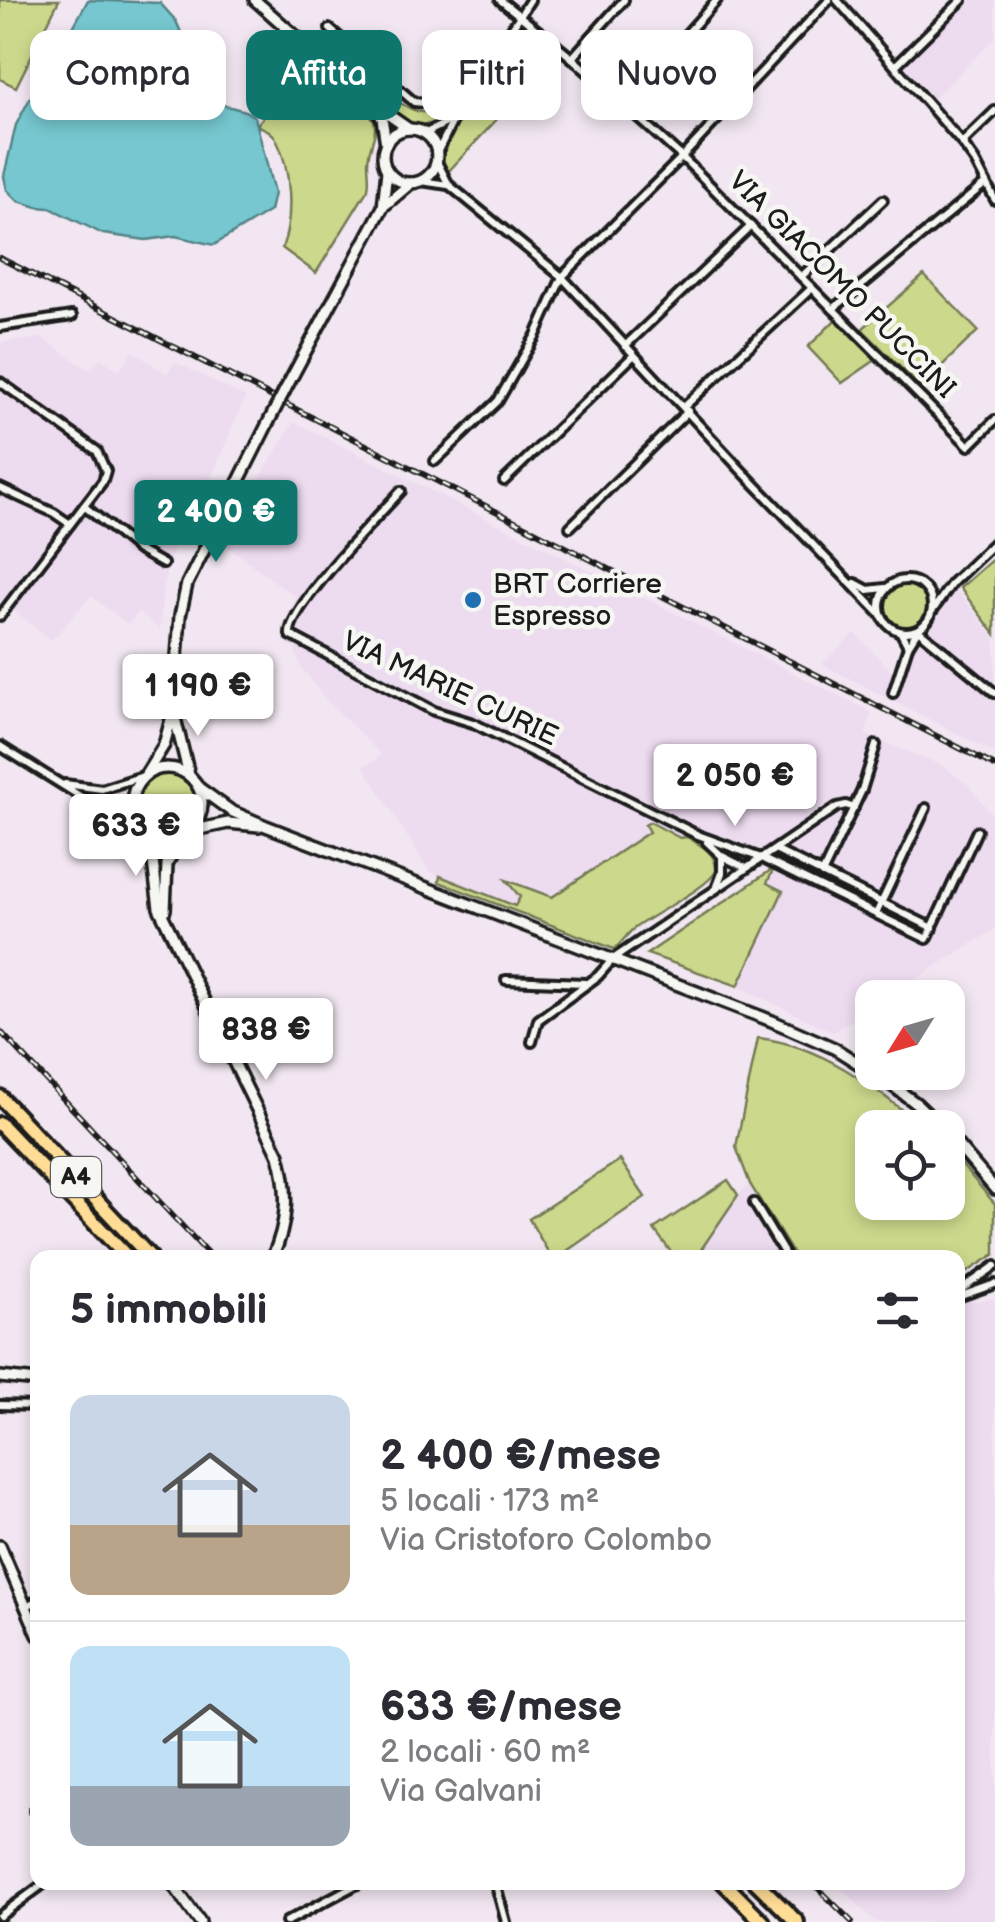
<!DOCTYPE html>
<html lang="it">
<meta charset="utf-8">
<style>
:root{--surface:#fff;--page:#f7f7f7;--text:#2b2b33;--muted:#7c7c81;--line:#e1e1e2;--accent:#0f766e}
body{margin:0;font-family:"Balsamiq Sans",sans-serif;background:var(--page);color:var(--text);height:100vh;display:flex;flex-direction:column;font-size:38px;white-space:nowrap}
*{box-sizing:border-box;margin:0}
p{font-size:32px;color:var(--muted)}
.icon{flex:none;width:55px;height:55px;fill:none;stroke:currentColor;stroke-width:2;stroke-linecap:round;stroke-linejoin:round}
.map{position:relative;flex:1;overflow:hidden}
.sheet{position:absolute;left:30px;top:1250px;width:935px;height:640px;display:flex;flex-direction:column;background:var(--surface);border-radius:20px;box-shadow:0 5px 15px #0003}
.sheet>*{flex:none}
.banner{position:absolute;left:30px;top:30px;width:935px;height:90px;display:flex;gap:20px}
.needle{width:65px;rotate:233deg}
.tools{position:absolute;left:855px;top:980px;display:grid;gap:20px}
.tools a{display:grid;place-items:center;width:110px;height:110px;border-radius:20px;background:var(--surface);box-shadow:0 5px 15px #0003;font-size:50px}
.price{position:absolute;translate:-50% -85px;padding:0 22px;border-radius:10px;background:#fff;color:#222;font-size:32px;line-height:65px;filter:drop-shadow(0 2px 5px #0008)}
.price::after{content:'';position:absolute;left:50%;top:60px;width:30px;height:22px;margin-left:-15px;background:inherit;clip-path:polygon(0 0,100% 0,50% 100%)}
.price.current{background:var(--accent);color:#fff}
ul{padding:0;list-style:none}
li{display:flex;align-items:center;gap:30px;height:250px;padding:0 40px}
li+li{border-top:2px solid var(--line)}
li span{display:grid;place-items:center;flex:none;width:280px;height:200px;border-radius:20px;color:#555}
li>.icon{margin-inline-start:auto}
span .icon{width:120px;height:120px;fill:#fffc;stroke-width:1}
li b{font-size:42px}
h2{display:flex;justify-content:space-between;align-items:center;height:120px;padding:0 40px;font-size:42px}
.chip{padding:0 35px;border-radius:20px;background:var(--surface);box-shadow:0 5px 15px #0003;font-size:35px;line-height:90px}
.chip.current{background:var(--accent);color:#fff}
.map>svg:first-child{display:block}
.built{fill:#eddbf0}
.green{fill:#ccd98c;stroke:#747a54;stroke-width:2.5}
.water{fill:#76c7cf;stroke:#528387;stroke-width:2.5}
.lines{fill:none;stroke-linecap:round;stroke-linejoin:round}
.street-casing{stroke:#1c1c1c;stroke-width:14}
.secondary-casing{stroke:#1c1c1c;stroke-width:16}
.highway-casing{stroke:#1c1c1c;stroke-width:20}
.street{stroke:#f6f6f2;stroke-width:6}
.secondary{stroke:#f6f6f2;stroke-width:9}
.highway{stroke:#ffdd96;stroke-width:12}
.rail-casing{stroke:#1c1c1c;stroke-width:6}
.rail{stroke:#f6f6f2;stroke-width:2.5;stroke-dasharray:8;stroke-linecap:butt}
.secondary-bridge-casing{stroke:#1c1c1c;stroke-width:16;stroke-linecap:butt}
.secondary-bridge{stroke:#f6f6f2;stroke-width:9}
.poi-dot{fill:#1f6fb2;stroke:#f6f6f2;stroke-width:4}
.labels{text-anchor:middle;dominant-baseline:central;stroke-width:9;stroke-linejoin:round;paint-order:stroke}
.shield{fill:#f6f6f2;stroke:#5d5d5c;stroke-width:2.5}
.shield-label{font-size:25px;font-weight:bold;fill:#1c1c1c}
.street-label{font-size:28px;fill:#1c1c1c;stroke:#f6f6f2}
.poi-label{font-size:28px;fill:#1c1c1c;stroke:#f6f6f2;text-anchor:start}
</style>
<div class="map">
<svg width="995" height="1922" viewBox="0 0 995 1922">
<rect width="100%" height="100%" fill="#f1e6f1"/>
<filter id="ink" filterUnits="userSpaceOnUse"><feTurbulence type="fractalNoise" baseFrequency=".01" numOctaves="2"/><feDisplacementMap in="SourceGraphic" scale="20" xChannelSelector="R" yChannelSelector="G"/><feConvolveMatrix kernelMatrix="1 2 1 2 8 2 1 2 1" color-interpolation-filters="sRGB"/></filter>
<g filter="url(#ink)">
<g class="built">
<path d="M969,0H995V38L933,99L904,64Z"/>
<path d="M42,338L89,370L100,359L120,370L133,351L167,374L175,362L245,397L203,497L183,524L170,559L162,590L160,630L139,612L128,624L91,596L52,640L0,600V343Z"/>
<path d="M294,422L871,712L865,735L941,765L967,784L995,818V929L887,997L872,998V1007L833,1032L738,986L783,892L767,883L774,868L765,865L755,868L687,837L680,838L650,822L649,832L551,897L507,882L520,898L515,906L429,871L364,767L382,755L324,698L300,665L295,649L285,641L281,627L297,598L221,541Z"/>
<path d="M954,587L995,639V753L822,664L855,633L900,680L918,635L929,628Z"/>
<path d="M750,1184L795,1257L696,1258L738,1195Z"/>
<path d="M995,1299V1922H876L836,1883L958,1882V1303Z"/>
</g>
<g class="green">
<path d="M0,0H59L16,87L0,79Z"/>
<path d="M328,41L386,92L377,101L314,46Z"/>
<path d="M310,56L374,120C378,137 368,146 368,163C368,173 370,179 368,189L316,273L282,248C294,217 291,168 276,139C272,131 265,129 257,125Z"/>
<path d="M493,58L525,89L446,174L440,165L444,141Z"/>
<path d="M455,89L463,95C436,131 419,134 383,107L391,97C423,118 431,119 455,89Z"/>
<path d="M924,275L978,331L920,387L862,329Z"/>
<path d="M837,318L877,359L842,383L808,347Z"/>
<path d="M995,557V634L960,588Z"/>
<circle cx="906" cy="606" r="21"/>
<circle cx="166" cy="802" r="30"/>
<path d="M650,822L680,838L687,837C701,845 717,853 716,871C706,890 651,914 631,931C625,937 621,944 614,949L439,882L440,876L515,906L520,897L506,880L552,897L649,832L645,825Z"/>
<path d="M774,868L767,883L783,891L738,986L647,954Z"/>
<path d="M758,1038C823,1045 874,1087 923,1127L872,1128V1202H948V1149L995,1204V1254L958,1278V1258L795,1257L750,1184L736,1147Z"/>
<path d="M620,1160L645,1197L558,1257H551L529,1219Z"/>
<path d="M728,1180L738,1195L696,1257H668L671,1252L654,1229Z"/>
</g>
<path class="water" d="M88,0L160,3L176,21L207,92L216,103L245,111L255,117L274,193L270,211L214,245L175,236L146,240L103,234L50,208L37,207L18,201L7,190L4,176L16,125L36,87L51,77L50,62L65,42Z"/>
<g class="lines">
<g class="street-casing">
<g id="street">
<path d="M500,0L572,58L682,157L969,446L995,420"/>
<path d="M837,0L962,143L975,161L995,200"/>
<path d="M330,29L414,102L433,104L453,82L469,94"/>
<path d="M572,58L624,0"/>
<path d="M896,65L962,0"/>
<path d="M623,105L717,0"/>
<path d="M424,134L450,121"/>
<path d="M962,143L995,111"/>
<path d="M436,155L455,117L530,0"/>
<path d="M436,160L449,185L562,277L741,470L881,615"/>
<path d="M421,181L448,185"/>
<path d="M801,277L883,200"/>
<path d="M833,309L986,183"/>
<path d="M0,327L72,316"/>
<path d="M625,346L751,226"/>
<path d="M0,382L97,451L106,471L103,481L0,616"/>
<path d="M685,406L812,288"/>
<path d="M435,461L498,401L536,335L562,277L682,157L829,0"/>
<path d="M504,481L634,355"/>
<path d="M0,488L54,513L70,524"/>
<path d="M401,491C380,514 286,610 290,635L434,711L473,723L698,835L761,858"/>
<path d="M84,506L138,550L163,564"/>
<path d="M570,527L688,411"/>
<circle cx="906" cy="606" r="26"/>
<path d="M855,583L868,590L885,588"/>
<path d="M933,610L952,583L995,542"/>
<path d="M901,633L908,646L918,630L995,693"/>
<path d="M893,693L908,646"/>
<path d="M0,746L83,798L120,808L135,818"/>
<path d="M65,784L102,789L143,776"/>
<path d="M707,842L722,856V873L717,886"/>
<path d="M777,851L933,928"/>
<path d="M722,856L746,868"/>
<path d="M765,860L927,939L977,831"/>
<path d="M822,874L862,790L876,745"/>
<path d="M876,914L926,808"/>
<path d="M506,980L585,983"/>
<path d="M532,1042L538,1020L598,976L613,959L837,807L846,805L854,808"/>
<path d="M754,1203L787,1258"/>
<path d="M958,1292L995,1266"/>
<path d="M958,1297L995,1284"/>
<path d="M0,1405L38,1406"/>
<path d="M25,1607L38,1600"/>
<path d="M34,1811L38,1809"/>
<path d="M495,1882L506,1922"/>
<path d="M0,1916L46,1882"/>
<path d="M286,1922L361,1882"/>
</g>
</g>
<g class="secondary-casing">
<g id="secondary">
<path d="M255,0L370,102L409,129"/>
<path d="M378,112L382,118L386,144"/>
<circle cx="410" cy="156" r="27"/>
<path d="M385,205L411,183"/>
<path d="M285,390L383,207L387,171"/>
<path d="M174,714L189,775"/>
<circle cx="167" cy="803" r="35"/>
<path d="M146,774L164,745L173,712L180,616L187,584L269,421"/>
<path d="M199,788L231,811L266,826L772,1021L834,1048L872,1072"/>
<path d="M139,824L152,854L159,908L279,1155C289,1192 288,1223 272,1258"/>
<path d="M190,831L228,823L259,826"/>
<path d="M165,910L167,864L182,835"/>
<path d="M874,1072L917,1104L942,1128"/>
<path d="M948,1134L995,1189"/>
<path d="M0,1377L38,1381"/>
<path d="M0,1546L38,1635"/>
<path d="M171,1882L200,1922"/>
</g>
</g>
<g class="highway-casing">
<g id="highway">
<path d="M0,1097L151,1258"/>
<path d="M0,1124L128,1258"/>
<path d="M723,1882L763,1922"/>
<path d="M756,1882L797,1922"/>
</g>
</g>
<use href="#street" class="street"/>
<use href="#secondary" class="secondary"/>
<use href="#highway" class="highway"/>
<g class="rail-casing">
<g id="rail">
<path d="M0,258L995,766"/>
<path d="M0,1031L212,1258"/>
<path d="M812,1882L852,1922"/>
</g>
</g>
<use href="#rail" class="rail"/>
<g class="secondary-bridge-casing">
<path id="secondary-bridge" d="M269,421L285,390"/>
</g>
<use href="#secondary-bridge" class="secondary-bridge"/>
</g>
</g>
<circle class="poi-dot" cx="473" cy="600" r="10"/>
<g class="labels">
<rect class="shield" x="51" y="1157" width="50" height="40" rx="8"/>
<g class="shield-label">
<text x="76" y="1177">A4</text>
</g>
<g class="street-label">
<text transform="translate(842 285) rotate(45)">VIA GIACOMO PUCCINI</text>
<text transform="translate(450 689) rotate(25)">VIA MARIE CURIE</text>
</g>
<g class="poi-label">
<text x="493" y="584">BRT Corriere<tspan x="493" dy="32">Espresso</tspan></text>
</g>
</g>
</svg>
<div class="tools">
<a><svg class="needle" viewBox="-14 -14 28 28"><path d="M0-13l5 13h-10z" fill="#e53935"/><path d="M0 13l5-13h-10z" fill="#7c7c81"/></svg></a>
<a><svg class="icon" aria-label="locate" viewBox="0 0 24 24"><circle cx="12" cy="12" r="6"/><path d="M12 2v4M12 18v4M2 12h4M18 12h4"/></svg></a>
</div>
<b class="price current" style="left:216px;top:565px">2 400 €</b>
<b class="price" style="left:198px;top:739px">1 190 €</b>
<b class="price" style="left:735px;top:829px">2 050 €</b>
<b class="price" style="left:136px;top:879px">633 €</b>
<b class="price" style="left:266px;top:1083px">838 €</b>
<div class="banner">
<a class="chip">Compra</a>
<a class="chip current">Affitta</a>
<a class="chip">Filtri</a>
<a class="chip">Nuovo</a>
</div>
<section class="sheet">
<h2>5 immobili<svg class="icon" aria-label="filters" viewBox="0 0 24 24"><path d="M4 7h16M4 17h16"/><circle cx="9" cy="7" r="2"/><circle cx="15" cy="17" r="2"/></svg></h2>
<ul>
<li><span style="background:linear-gradient(#c9d6e8 65%,#b9a48a 0)"><svg class="icon" aria-label="home" viewBox="0 0 24 24"><path d="M3 11l9-7 9 7M6 9v11h12V9"/></svg></span><div><b>2 400 €/mese</b><p>5 locali · 173 m²</p><p>Via Cristoforo Colombo</p></div></li>
<li><span style="background:linear-gradient(#bfe0f5 70%,#9aa5b1 0)"><svg class="icon" aria-label="home" viewBox="0 0 24 24"><path d="M3 11l9-7 9 7M6 9v11h12V9"/></svg></span><div><b>633 €/mese</b><p>2 locali · 60 m²</p><p>Via Galvani</p></div></li>
</ul>
</section>
</div>
